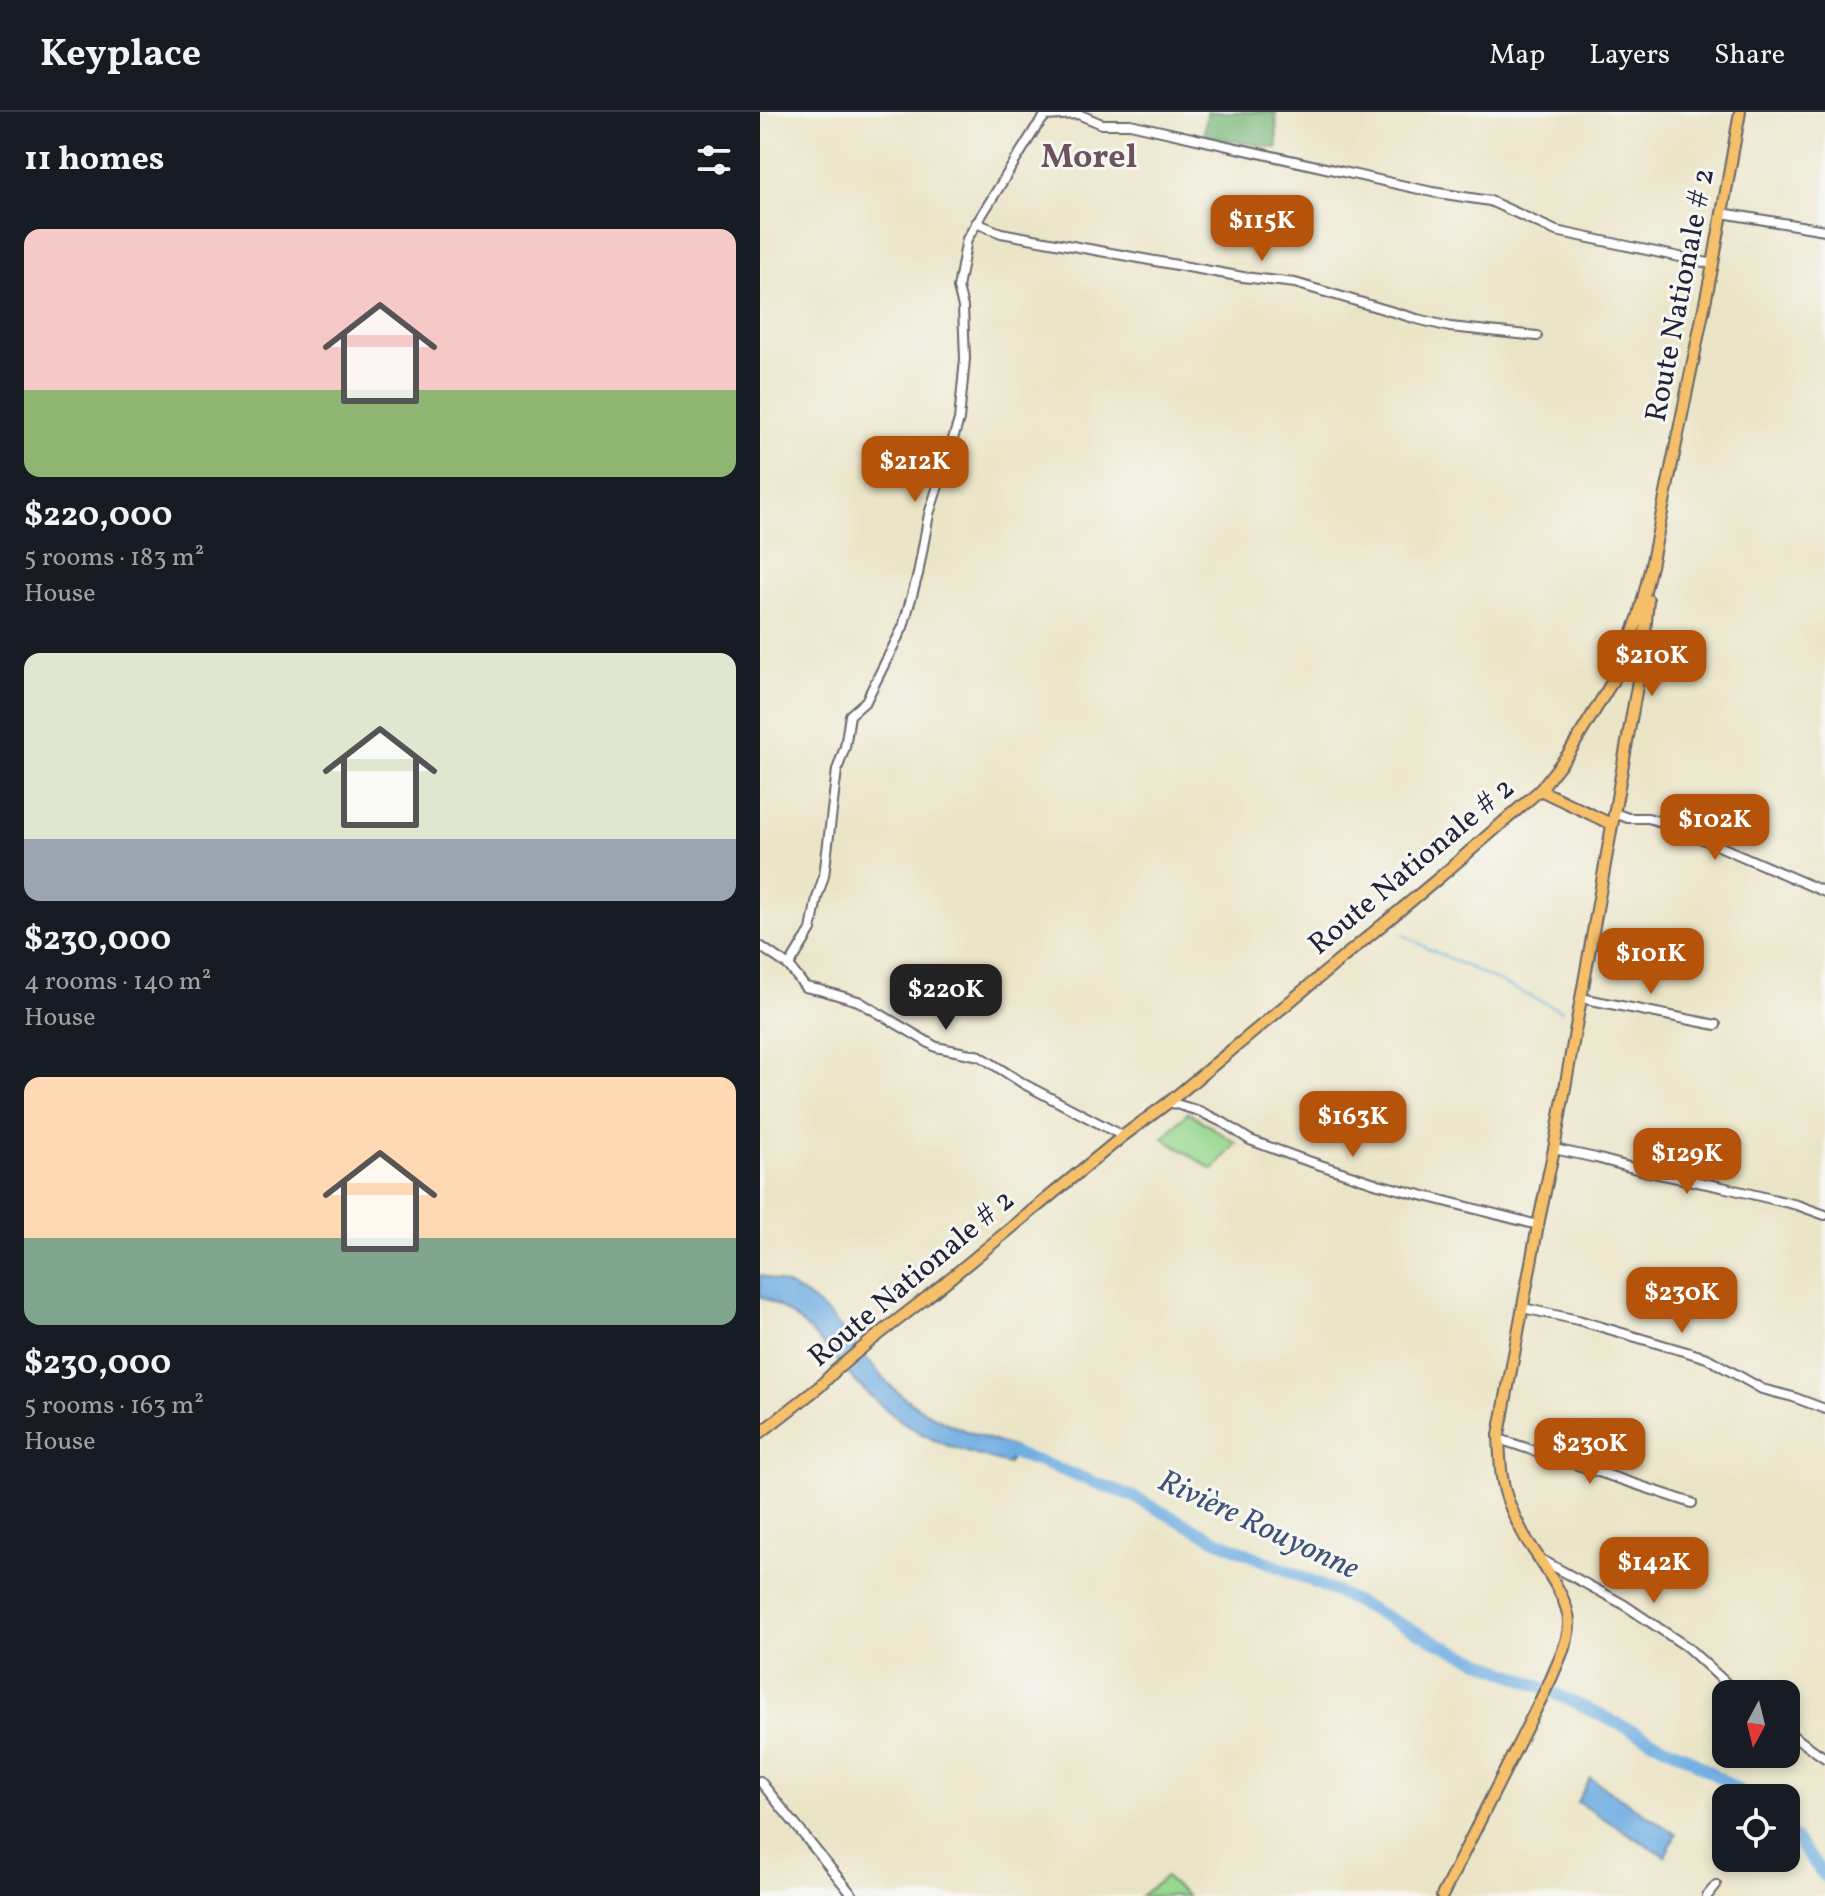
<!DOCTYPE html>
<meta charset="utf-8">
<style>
:root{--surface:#171b24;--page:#20242c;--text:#f1f3f6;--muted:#9ea1a6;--line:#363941;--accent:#b45309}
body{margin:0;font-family:Vollkorn,serif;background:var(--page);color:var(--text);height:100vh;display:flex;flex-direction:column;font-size:30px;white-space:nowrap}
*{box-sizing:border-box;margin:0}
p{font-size:26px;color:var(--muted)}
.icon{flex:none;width:44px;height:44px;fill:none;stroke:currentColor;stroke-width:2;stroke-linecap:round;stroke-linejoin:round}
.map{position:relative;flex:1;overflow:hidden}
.details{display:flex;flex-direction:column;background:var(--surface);width:760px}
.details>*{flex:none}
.needle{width:52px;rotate:187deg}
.fabs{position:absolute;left:952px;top:1568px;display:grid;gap:16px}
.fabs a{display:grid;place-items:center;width:88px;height:88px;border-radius:16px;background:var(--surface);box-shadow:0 4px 12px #0003;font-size:40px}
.price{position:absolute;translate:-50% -68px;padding:0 18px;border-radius:16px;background:var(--accent);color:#fff;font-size:26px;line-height:52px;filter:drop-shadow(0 2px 4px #0008)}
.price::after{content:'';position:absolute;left:50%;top:48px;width:24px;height:18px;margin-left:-12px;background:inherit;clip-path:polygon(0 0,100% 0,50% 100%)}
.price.on{background:#222;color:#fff}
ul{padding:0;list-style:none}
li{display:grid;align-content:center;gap:16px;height:424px;padding:0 24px}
li span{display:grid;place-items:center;height:248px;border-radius:16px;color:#555}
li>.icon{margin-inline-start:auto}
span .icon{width:144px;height:144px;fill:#fffc;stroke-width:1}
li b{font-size:34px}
h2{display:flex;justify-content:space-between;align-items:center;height:96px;padding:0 24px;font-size:34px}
header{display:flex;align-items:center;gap:48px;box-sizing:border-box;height:112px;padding:0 40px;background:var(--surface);border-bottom:2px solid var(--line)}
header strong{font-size:38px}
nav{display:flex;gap:44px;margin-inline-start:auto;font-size:28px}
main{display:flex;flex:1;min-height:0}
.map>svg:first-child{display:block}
.green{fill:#98d88f;stroke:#5d7d65;stroke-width:2}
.forest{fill:#7ab87a;stroke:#4e6d5a;stroke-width:2}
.water{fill:#6faee2;stroke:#48688e;stroke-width:2}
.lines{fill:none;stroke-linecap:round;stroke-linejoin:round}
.stream{stroke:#6faee2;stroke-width:2}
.river{stroke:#6faee2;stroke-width:12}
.minor-casing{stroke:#68666c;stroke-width:12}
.major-casing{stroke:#68666c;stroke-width:14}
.minor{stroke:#fff;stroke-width:8}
.major{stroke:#f6c06b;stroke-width:10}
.labels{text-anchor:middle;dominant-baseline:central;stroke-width:6;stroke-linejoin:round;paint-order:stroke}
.street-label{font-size:30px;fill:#22223b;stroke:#f6f6f2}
.water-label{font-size:32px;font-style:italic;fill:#3d5375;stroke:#f6f6f2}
.quarter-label{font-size:34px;font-weight:bold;fill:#6c535e;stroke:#f6f6f2}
</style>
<header>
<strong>Keyplace</strong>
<nav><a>Map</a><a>Layers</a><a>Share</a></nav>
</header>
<main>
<section class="details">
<h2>11 homes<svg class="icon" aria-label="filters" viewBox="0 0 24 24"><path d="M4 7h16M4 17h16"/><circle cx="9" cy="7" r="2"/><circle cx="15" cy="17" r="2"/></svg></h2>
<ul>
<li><span style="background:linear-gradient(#f6c9c9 65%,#8fb573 0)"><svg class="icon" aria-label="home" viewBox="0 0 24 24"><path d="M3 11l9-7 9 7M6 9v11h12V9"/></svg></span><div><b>$220,000</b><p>5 rooms · 183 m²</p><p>House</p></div></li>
<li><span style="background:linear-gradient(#dfe7d0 75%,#9aa5b1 0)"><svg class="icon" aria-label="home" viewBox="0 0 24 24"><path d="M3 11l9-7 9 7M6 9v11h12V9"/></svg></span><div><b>$230,000</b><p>4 rooms · 140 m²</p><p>House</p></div></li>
<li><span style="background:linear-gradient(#ffd9b3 65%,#7fa58c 0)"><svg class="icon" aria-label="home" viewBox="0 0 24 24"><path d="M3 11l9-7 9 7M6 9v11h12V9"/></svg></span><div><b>$230,000</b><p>5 rooms · 163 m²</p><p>House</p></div></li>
</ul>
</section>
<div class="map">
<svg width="1065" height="1784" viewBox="0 0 1065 1784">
<rect width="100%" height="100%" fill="#f6f6f2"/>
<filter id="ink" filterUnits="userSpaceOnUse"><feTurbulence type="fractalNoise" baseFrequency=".0125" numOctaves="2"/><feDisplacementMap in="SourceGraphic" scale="16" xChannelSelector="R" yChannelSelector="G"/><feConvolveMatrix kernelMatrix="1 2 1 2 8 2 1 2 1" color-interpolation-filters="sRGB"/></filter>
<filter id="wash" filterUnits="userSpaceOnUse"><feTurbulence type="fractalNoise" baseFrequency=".006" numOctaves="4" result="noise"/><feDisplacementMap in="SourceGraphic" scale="32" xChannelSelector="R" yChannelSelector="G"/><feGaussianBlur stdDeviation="1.8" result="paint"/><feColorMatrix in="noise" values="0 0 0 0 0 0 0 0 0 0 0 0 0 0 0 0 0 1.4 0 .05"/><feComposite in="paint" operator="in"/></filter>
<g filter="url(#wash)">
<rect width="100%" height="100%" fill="#ebe5c7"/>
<g class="green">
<path d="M428,1000L476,1031L453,1058L403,1026Z"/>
<path d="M405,1765L427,1784H381Z"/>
</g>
<path class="forest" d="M447,0H516L517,36L444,24Z"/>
<g class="water">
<path d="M0,1163C13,1168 28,1172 40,1180C79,1203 101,1247 134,1277C168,1308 213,1322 255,1336L248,1352C220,1344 192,1337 166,1324C144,1313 118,1292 101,1275C66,1239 48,1207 0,1184Z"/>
<path d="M830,1666L916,1722L905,1744L817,1690Z"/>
</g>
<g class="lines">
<path class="stream" d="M642,822L667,836L802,899"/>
<g class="river">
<path d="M239,1337L280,1350L374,1385L454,1427L574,1479L691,1537L786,1577L925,1644L991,1686"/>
<path d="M1026,1718L1039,1731L1065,1765"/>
</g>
</g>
</g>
<g filter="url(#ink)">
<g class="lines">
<g class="minor-casing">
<g id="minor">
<path d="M962,101L1065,118"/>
<path d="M216,111L241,121L483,165L535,171L657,207L690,215L777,224"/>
<path d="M854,701L868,706H888L908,712L1065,780"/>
<path d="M0,834L29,854L45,875L60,878L98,889L176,935L220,944L264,972L363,1024"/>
<path d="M29,854L51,818L57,786L64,764L77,658L85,635L90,603L106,589L143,515L158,462L169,402L199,308L205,247L203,195L198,176L207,127L275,17L285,4L318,2L342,12H370L672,80L730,89L796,119L953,152"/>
<path d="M821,886L956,913"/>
<path d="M409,990L439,999L464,1011L490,1028L539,1046L618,1072L778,1113"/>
<path d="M794,1037L836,1046L884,1059L962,1075L1037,1093L1065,1103"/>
<path d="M763,1196L818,1208L947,1246L1002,1277L1033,1285L1065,1297"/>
<path d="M739,1327L932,1391"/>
<path d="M782,1448L863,1492L927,1535L978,1582"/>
<path d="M1026,1619L1065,1646"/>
<path d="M0,1669L93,1784"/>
<path d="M947,1784L956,1773"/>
</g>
</g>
<g class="major-casing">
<g id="major">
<path d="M780,678L851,712"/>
<path d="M0,1321L59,1275L76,1258L108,1231L166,1186L363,1024L409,990L680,765L780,678L809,641L854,567L865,543L879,503L891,454L953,152L980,0"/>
<path d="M682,1784L791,1567C798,1550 808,1531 809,1513C811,1488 778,1446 765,1425C759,1414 753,1402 749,1391C740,1370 740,1345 739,1323L778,1113L794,1037L883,541L888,488"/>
</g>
</g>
<use href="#minor" class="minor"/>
<use href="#major" class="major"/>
</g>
</g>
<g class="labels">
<g class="street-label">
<text transform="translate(921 183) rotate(-79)">Route Nationale # 2</text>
<text transform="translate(652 755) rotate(-40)">Route Nationale # 2</text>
<text transform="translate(152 1167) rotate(-40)">Route Nationale # 2</text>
</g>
<g class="water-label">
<text transform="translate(498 1414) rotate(25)">Rivière Rouyonne</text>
</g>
<g class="quarter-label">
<text x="329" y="46">Morel</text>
</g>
</g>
</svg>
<div class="fabs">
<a><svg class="needle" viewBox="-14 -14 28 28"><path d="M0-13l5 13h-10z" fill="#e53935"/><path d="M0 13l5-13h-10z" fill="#9ea1a6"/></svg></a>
<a><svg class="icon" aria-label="locate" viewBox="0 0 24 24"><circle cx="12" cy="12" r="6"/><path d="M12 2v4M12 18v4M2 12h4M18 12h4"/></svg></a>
</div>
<b class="price" style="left:502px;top:151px">$115K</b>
<b class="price" style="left:155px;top:392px">$212K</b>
<b class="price" style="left:892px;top:586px">$210K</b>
<b class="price" style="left:955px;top:750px">$102K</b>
<b class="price" style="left:891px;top:884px">$101K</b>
<b class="price on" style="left:186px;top:920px">$220K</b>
<b class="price" style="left:593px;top:1047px">$163K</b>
<b class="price" style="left:927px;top:1084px">$129K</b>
<b class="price" style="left:922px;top:1223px">$230K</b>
<b class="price" style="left:830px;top:1374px">$230K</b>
<b class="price" style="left:894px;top:1493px">$142K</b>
</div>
</main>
